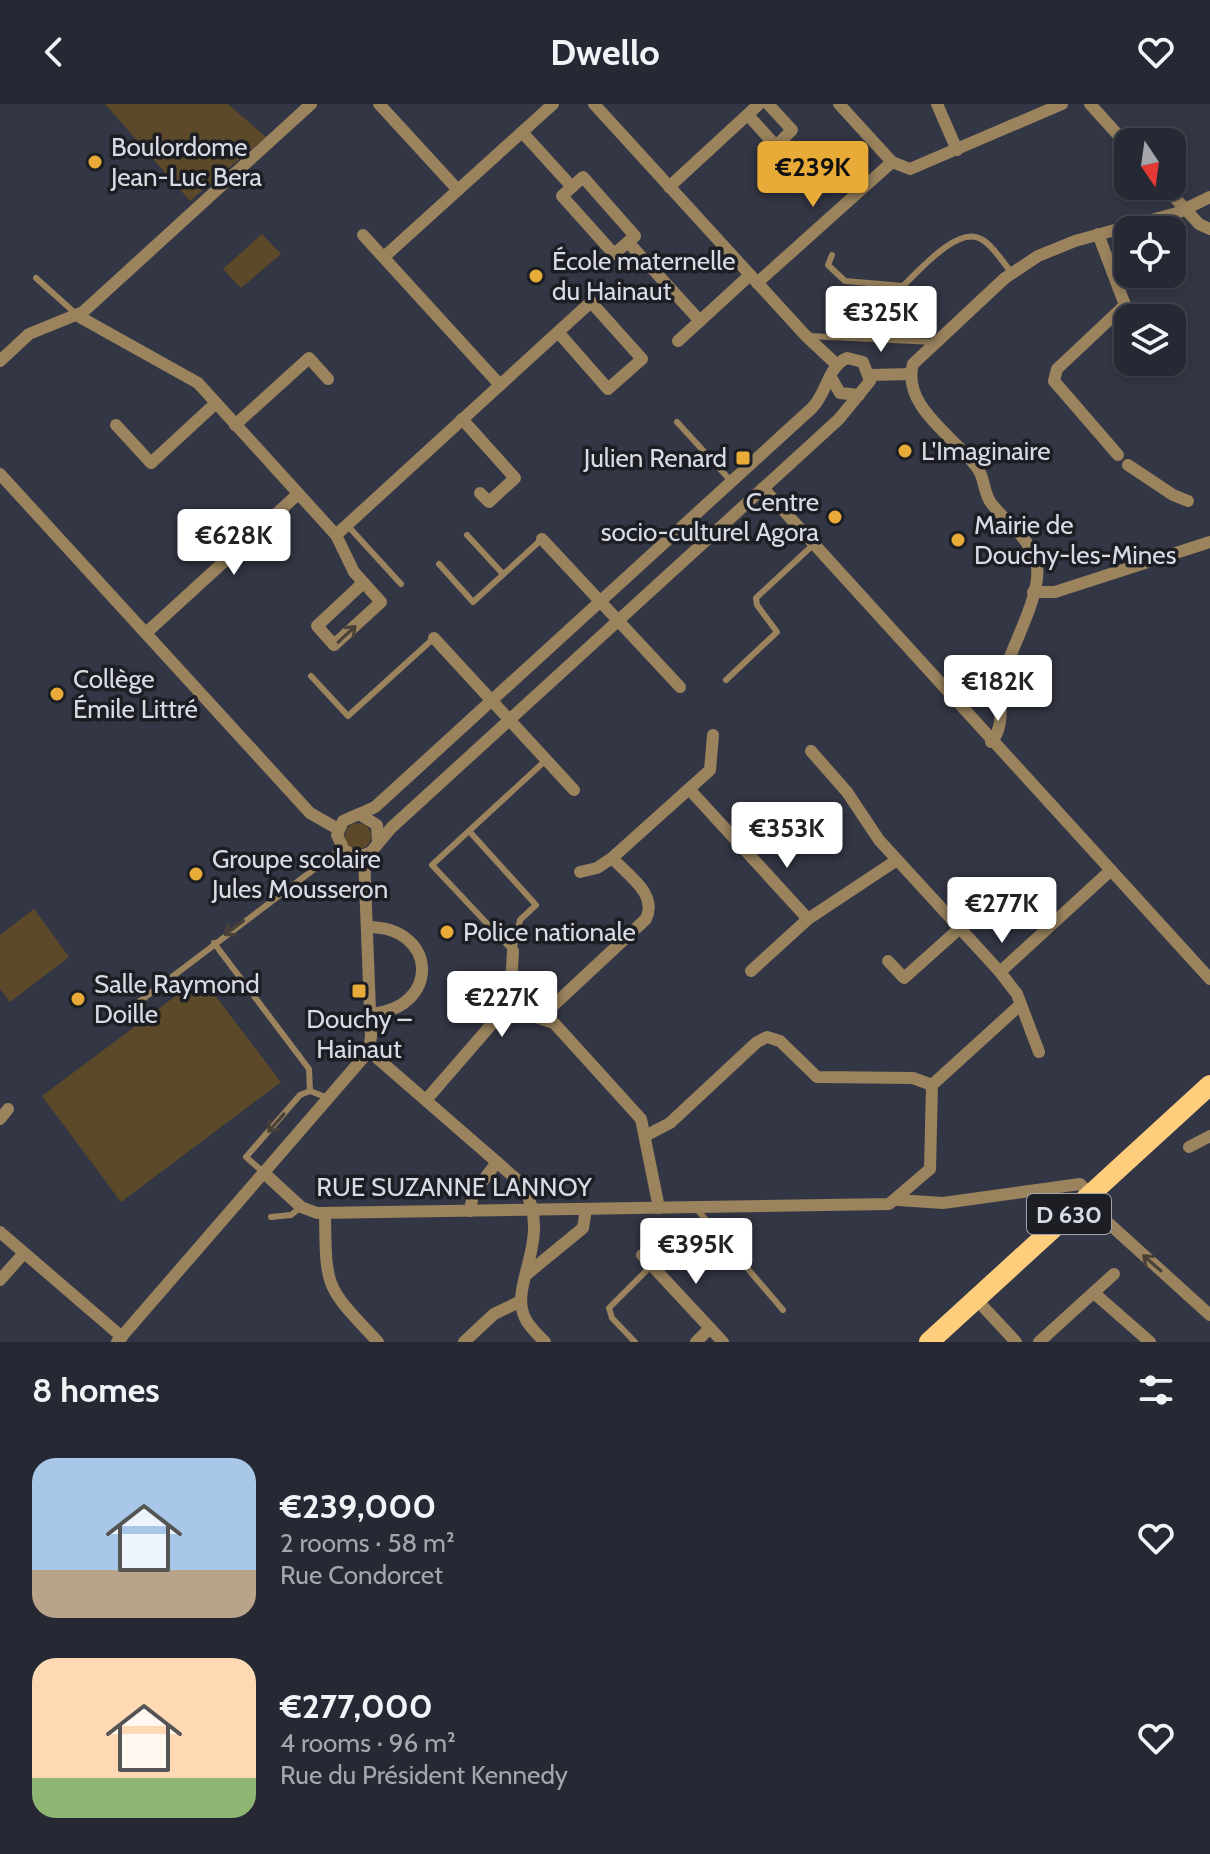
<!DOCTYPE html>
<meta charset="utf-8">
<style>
:root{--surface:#262833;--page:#32343f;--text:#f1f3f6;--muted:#a4a6ac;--line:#42444e;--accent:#e8ab37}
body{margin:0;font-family:Cabin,sans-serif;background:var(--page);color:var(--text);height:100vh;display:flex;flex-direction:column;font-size:30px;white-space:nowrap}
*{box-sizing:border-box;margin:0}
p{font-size:26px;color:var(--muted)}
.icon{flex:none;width:44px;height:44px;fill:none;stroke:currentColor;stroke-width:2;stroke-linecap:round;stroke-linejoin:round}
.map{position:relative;height:1238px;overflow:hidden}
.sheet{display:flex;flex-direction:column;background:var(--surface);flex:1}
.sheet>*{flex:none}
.needle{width:52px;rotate:167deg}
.buttons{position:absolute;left:1114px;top:24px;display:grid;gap:16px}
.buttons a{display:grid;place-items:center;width:72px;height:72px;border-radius:16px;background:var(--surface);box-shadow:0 4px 12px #0003,0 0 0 2px var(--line);font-size:40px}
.price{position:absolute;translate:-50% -68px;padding:0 18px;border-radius:8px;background:#fff;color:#222;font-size:26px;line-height:52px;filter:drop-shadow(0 2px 4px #0008)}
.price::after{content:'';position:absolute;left:50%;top:48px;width:24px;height:18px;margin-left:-12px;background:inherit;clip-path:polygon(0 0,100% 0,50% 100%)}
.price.active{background:var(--accent);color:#111}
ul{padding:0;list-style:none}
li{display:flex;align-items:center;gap:24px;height:200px;padding:0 32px}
li span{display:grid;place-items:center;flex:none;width:224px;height:160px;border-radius:24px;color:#555}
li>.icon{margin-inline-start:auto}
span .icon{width:96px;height:96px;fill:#fffc;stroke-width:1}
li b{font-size:34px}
h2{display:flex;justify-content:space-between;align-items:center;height:96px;padding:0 32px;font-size:34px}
header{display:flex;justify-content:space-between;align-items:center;height:104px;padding:0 32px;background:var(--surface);font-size:36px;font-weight:800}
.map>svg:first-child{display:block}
.green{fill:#5b492a}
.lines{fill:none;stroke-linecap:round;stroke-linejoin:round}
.service{stroke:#9a835d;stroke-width:6}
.minor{stroke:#9a835d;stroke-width:12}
.primary{stroke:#ffce7c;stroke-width:20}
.oneway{stroke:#494138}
.poi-dot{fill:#e8ab37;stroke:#1d1e24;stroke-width:3}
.labels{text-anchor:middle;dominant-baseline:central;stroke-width:7;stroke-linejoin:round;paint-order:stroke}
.shield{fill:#1d1e24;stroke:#a1a2aa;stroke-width:2}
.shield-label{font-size:24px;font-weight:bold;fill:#d9dbe4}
.poi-label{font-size:26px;fill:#d9dbe4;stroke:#1d1e24;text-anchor:start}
.street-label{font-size:26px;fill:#d9dbe4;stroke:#1d1e24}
</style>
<header><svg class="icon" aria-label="back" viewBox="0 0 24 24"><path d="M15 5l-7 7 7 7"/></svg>Dwello<svg class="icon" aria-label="heart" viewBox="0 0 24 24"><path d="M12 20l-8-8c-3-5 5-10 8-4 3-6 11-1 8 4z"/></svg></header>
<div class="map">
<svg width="1210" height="1238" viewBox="0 0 1210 1238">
<rect width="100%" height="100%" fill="#333644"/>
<g class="green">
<path d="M105,0H228L266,33L190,97Z"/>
<path d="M262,130L281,150L241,184L223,165Z"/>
<circle cx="358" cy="732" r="13"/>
<path d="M34,805L69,853L10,898L0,885V831Z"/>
<path d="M201,873L281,978L121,1098L42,992Z"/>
</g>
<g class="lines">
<g class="service">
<path d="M832,151L828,161L845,177L903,182C919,167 958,121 981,135C993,141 1003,159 1012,169"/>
<path d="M36,174L75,209"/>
<path d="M809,232L934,238"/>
<path d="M677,318L731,377"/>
<path d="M347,421L401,480"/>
<path d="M467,431L503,470"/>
<path d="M439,460L473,498L542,435"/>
<path d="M311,572L348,612L434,534"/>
<path d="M726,576L777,528L757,501L756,494L813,441"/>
<path d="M469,727L536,801L520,816L513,847L432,761L546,656"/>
<path d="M214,839L309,965L310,987"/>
<path d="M127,907L342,744"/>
<path d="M263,1068L246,1053L300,991L310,987L328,994"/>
<path d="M695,1103L783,1206"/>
<path d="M271,1113L291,1111L301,1103"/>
<path d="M635,1238L612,1214L609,1204L652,1161"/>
</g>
<g class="minor">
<path d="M379,0L458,86"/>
<path d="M594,0L805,231L836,260"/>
<path d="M839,0L892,58L910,65L1062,0"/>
<path d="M937,0L957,46"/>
<path d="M1090,0L1128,42"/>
<path d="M748,11L776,42L792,26L768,0"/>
<path d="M522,28L572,83"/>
<path d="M583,73L635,132L614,150L562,92Z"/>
<path d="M1164,82L1199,120L1210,125"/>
<path d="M669,83L759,0"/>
<path d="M1098,130L1125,201L1057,265L1054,277L1118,351"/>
<path d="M363,131L500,281"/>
<path d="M628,138L700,217"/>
<path d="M384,153L553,0"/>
<path d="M757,179L892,58"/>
<path d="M78,212L198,279L336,431"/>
<path d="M678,237L750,171"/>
<path d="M847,254L863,258L870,277L839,315L391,724L371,748L358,753L344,746L337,731L343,717L375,703L812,304C827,289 828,262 847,254Z"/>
<path d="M0,257L29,230L83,208L311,0"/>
<path d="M870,271L911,270"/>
<path d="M832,275L840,289L859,291"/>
<path d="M462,315L515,374L489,398L480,389"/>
<path d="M116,321L151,359L216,299"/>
<path d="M235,321L309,254L328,275"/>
<path d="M1128,361L1173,391L1188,397"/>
<path d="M0,370L310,709L338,725"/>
<path d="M763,384L1210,875"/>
<path d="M542,435L680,583"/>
<path d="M363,479L317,522L334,541L381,498L354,468L336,431L558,228L591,198L642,255L608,285L558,228"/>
<path d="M1033,488H1055L1210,438"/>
<path d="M146,529L298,390"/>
<path d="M434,534L574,686"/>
<path d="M991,638C1007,622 997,593 1003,573C1011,543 1041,493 1037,462C1033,436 1006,419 991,399C983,388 985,375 978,365C957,334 901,303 913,260L1005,174L1038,152L1075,137L1177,109L1210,93"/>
<path d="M811,647L847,688L879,736L1000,868"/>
<path d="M689,685L808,815L897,756"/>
<path d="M359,710L377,721L378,739"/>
<path d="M580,768L597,764L612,754"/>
<path d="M368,823C438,823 441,904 371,910"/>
<path d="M888,857L904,874L960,824"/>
<path d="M751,867L808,815"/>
<path d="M510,899L521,908L554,919L641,1015L659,1104"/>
<path d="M541,913L646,815C658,790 628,771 612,754L710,666L713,631"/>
<path d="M369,947L522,1080C555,1136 508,1179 525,1214C529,1223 538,1231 545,1238"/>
<path d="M1039,948L1017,890L1000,868L1111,766"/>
<path d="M426,996L510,899L513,847"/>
<path d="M0,1015L8,1005"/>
<path d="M647,1031L670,1019L757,938L767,933L780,937L817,973L913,974L932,981"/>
<path d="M1189,1043L1210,1032"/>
<path d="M263,1068L301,1103L317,1109L889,1100L930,1065L932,981L1020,901"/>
<path d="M898,1096L943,1099L1080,1080L1095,1095"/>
<path d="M1084,1097L1210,1211"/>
<path d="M470,1107L473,1090L497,1058"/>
<path d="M325,1109C326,1187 325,1181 378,1238"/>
<path d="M0,1128L122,1233"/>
<path d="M642,1151L723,1238"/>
<path d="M527,1170L583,1124L586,1105"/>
<path d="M0,1176L24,1149"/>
<path d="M1094,1189L1150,1238"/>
<path d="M976,1195L1016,1238"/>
<path d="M117,1238L369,947L371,932L364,752"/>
<path d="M464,1238L494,1210L521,1197"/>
<path d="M696,1238L710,1224"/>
<path d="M1039,1238L1114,1170"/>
</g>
<path class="primary" d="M929,1238L1210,981"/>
</g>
<defs><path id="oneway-shaft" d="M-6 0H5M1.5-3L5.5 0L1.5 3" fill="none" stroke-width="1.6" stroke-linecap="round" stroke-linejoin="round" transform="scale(2)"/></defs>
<g class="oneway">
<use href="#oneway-shaft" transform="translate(347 530) rotate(-43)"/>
<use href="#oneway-shaft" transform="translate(234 824) rotate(143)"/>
<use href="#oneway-shaft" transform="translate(276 1019) rotate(131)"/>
<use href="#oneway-shaft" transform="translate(1152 1159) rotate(-139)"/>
</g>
<g class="poi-dot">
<circle cx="95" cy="58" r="8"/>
<circle cx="536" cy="172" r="8"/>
<circle cx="905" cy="347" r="8"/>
<rect x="735" y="346" width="16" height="16" rx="4"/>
<circle cx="835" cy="413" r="8"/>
<circle cx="958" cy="436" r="8"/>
<circle cx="57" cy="590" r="8"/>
<circle cx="196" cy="770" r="8"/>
<circle cx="447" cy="828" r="8"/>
<rect x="351" y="879" width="16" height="16" rx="4"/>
<circle cx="78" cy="895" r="8"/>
</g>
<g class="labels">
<rect class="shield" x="1027" y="1090" width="84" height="40" rx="6"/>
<g class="shield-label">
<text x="1069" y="1110">D 630</text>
</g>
<g class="poi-label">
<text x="111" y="43">Boulordome<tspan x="111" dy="30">Jean-Luc Bera</tspan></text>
<text x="552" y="157">École maternelle<tspan x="552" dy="30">du Hainaut</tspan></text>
<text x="921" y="347">L'Imaginaire</text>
<text x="727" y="354" text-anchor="end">Julien Renard</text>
<text x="819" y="398" text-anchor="end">Centre<tspan x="819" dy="30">socio-culturel Agora</tspan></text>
<text x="974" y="421">Mairie de<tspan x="974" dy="30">Douchy-les-Mines</tspan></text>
<text x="73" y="575">Collège<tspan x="73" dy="30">Émile Littré</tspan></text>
<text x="212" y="755">Groupe scolaire<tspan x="212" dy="30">Jules Mousseron</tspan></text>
<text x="463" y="828">Police nationale</text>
<text x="94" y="880">Salle Raymond<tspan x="94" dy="30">Doille</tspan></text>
<text x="359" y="915" text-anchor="middle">Douchy –<tspan x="359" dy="30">Hainaut</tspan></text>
</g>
<g class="street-label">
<text x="454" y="1083">RUE SUZANNE LANNOY</text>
</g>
</g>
</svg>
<div class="buttons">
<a><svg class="needle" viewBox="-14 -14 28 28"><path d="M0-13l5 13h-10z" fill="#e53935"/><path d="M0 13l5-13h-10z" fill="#a4a6ac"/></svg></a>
<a><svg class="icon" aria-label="locate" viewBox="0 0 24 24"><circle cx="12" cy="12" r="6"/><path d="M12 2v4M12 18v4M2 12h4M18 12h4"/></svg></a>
<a><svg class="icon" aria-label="layers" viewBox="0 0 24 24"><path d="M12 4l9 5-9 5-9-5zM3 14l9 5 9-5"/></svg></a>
</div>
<b class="price active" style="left:813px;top:105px">€239K</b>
<b class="price" style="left:881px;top:250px">€325K</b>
<b class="price" style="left:234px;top:473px">€628K</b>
<b class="price" style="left:998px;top:619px">€182K</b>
<b class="price" style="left:787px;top:766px">€353K</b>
<b class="price" style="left:1002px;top:841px">€277K</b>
<b class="price" style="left:502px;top:935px">€227K</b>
<b class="price" style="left:696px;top:1182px">€395K</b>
</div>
<section class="sheet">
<h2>8 homes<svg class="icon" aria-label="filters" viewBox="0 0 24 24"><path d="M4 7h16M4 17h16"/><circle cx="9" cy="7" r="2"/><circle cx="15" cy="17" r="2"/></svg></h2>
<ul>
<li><span style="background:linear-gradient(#a9c7e8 70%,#b9a48a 0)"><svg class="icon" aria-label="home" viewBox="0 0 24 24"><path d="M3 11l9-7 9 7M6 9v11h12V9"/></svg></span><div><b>€239,000</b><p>2 rooms · 58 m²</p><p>Rue Condorcet</p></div><svg class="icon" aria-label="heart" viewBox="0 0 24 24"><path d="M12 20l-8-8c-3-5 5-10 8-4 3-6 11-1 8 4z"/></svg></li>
<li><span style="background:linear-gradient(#ffd9b3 75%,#8fb573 0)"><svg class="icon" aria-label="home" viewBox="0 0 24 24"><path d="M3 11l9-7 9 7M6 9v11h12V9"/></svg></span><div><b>€277,000</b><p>4 rooms · 96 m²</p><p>Rue du Président Kennedy</p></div><svg class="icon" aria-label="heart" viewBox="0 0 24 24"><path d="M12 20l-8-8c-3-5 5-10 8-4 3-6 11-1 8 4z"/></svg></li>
</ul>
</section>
